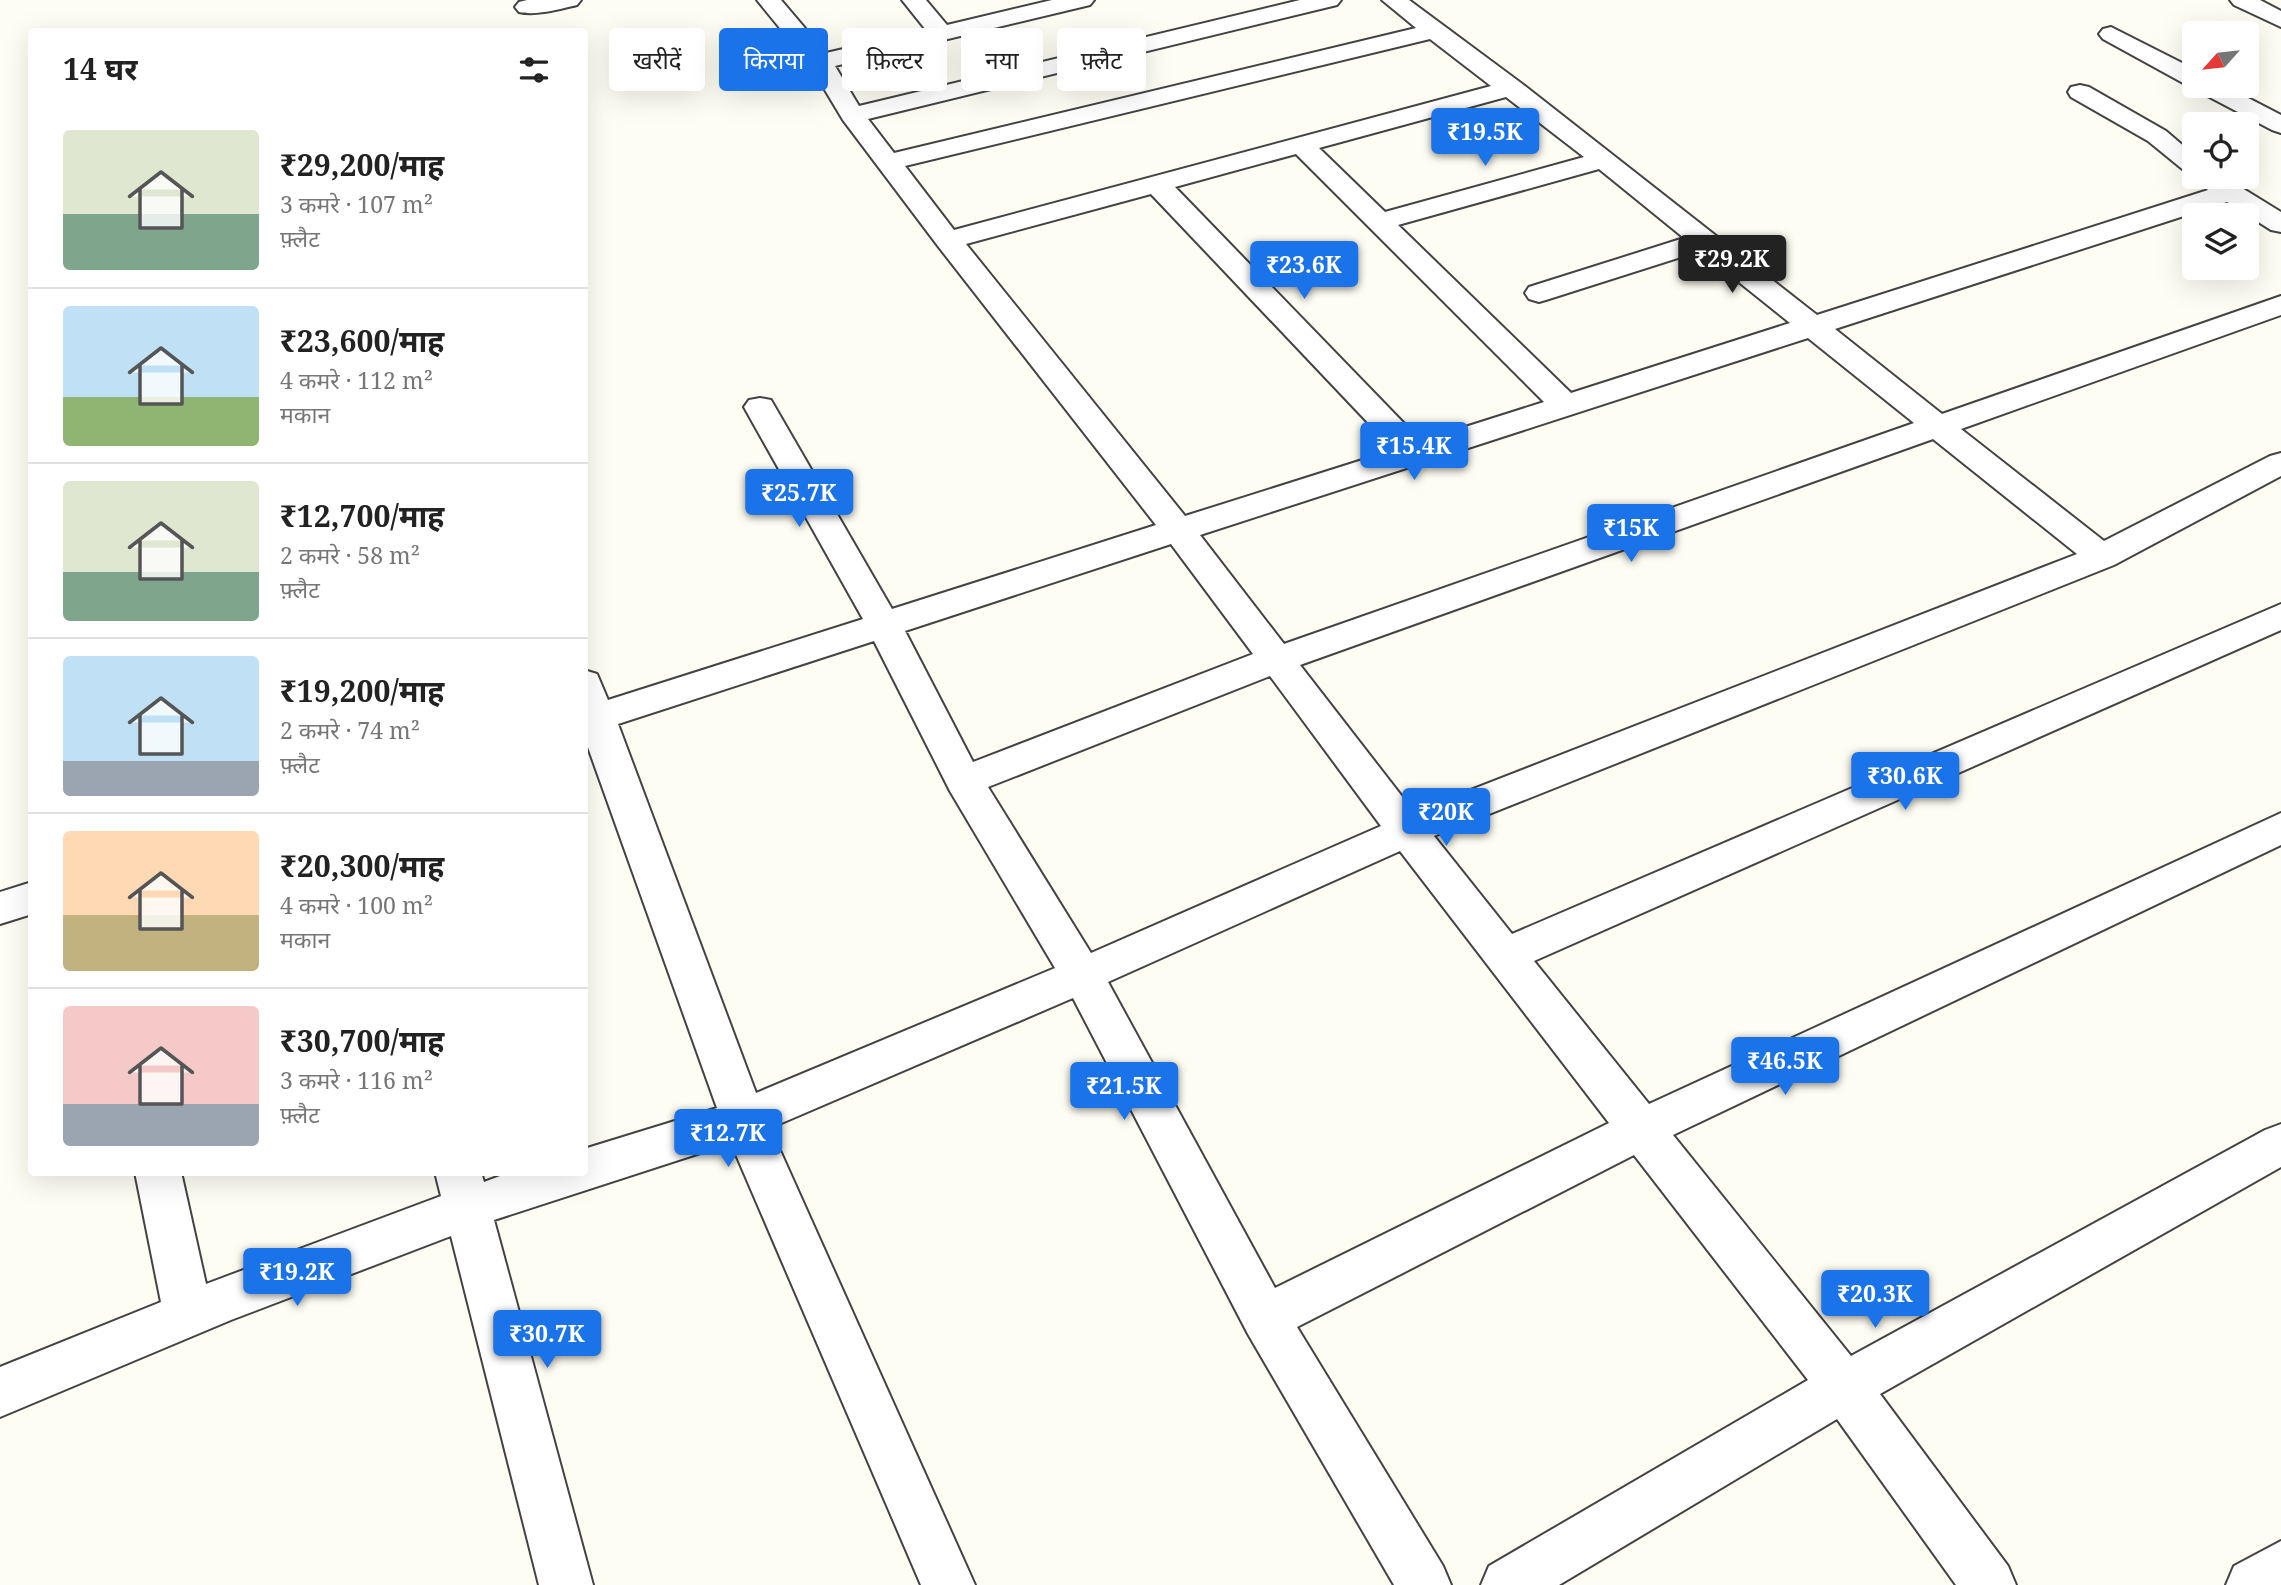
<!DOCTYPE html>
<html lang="hi">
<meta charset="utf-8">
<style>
:root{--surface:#fff;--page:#f6f6f6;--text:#222;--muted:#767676;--line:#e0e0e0;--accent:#1a73e8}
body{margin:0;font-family:"Noto Serif","Noto Sans Devanagari",serif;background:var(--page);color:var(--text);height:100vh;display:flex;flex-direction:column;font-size:26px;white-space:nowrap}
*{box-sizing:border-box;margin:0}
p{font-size:23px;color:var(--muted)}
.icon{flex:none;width:38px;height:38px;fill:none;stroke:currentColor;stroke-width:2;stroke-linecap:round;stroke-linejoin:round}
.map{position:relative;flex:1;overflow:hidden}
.side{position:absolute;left:28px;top:28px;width:560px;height:1148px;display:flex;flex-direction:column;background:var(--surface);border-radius:7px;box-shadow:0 7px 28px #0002}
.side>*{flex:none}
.hud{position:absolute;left:609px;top:28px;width:665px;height:63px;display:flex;gap:14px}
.needle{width:46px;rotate:243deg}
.buttons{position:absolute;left:2182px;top:21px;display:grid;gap:14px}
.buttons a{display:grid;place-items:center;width:77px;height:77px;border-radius:7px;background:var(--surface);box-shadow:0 7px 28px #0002;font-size:35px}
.price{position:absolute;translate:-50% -60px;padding:0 16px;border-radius:7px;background:var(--accent);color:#fff;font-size:23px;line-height:46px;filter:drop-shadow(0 2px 4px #0008)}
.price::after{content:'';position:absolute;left:50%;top:42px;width:21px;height:16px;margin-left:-10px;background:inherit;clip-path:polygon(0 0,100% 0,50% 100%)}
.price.selected{background:#222;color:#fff}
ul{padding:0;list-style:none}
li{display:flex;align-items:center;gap:21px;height:175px;padding:0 35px}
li+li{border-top:2px solid var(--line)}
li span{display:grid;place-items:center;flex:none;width:196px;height:140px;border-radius:7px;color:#555}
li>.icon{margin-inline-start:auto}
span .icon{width:84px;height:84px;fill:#fffc;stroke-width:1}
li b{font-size:30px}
h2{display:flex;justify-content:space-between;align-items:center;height:84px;padding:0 35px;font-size:30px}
.tag{padding:0 24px;border-radius:7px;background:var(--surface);box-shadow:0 7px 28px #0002;font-size:24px;line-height:63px}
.tag.selected{background:var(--accent);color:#fff}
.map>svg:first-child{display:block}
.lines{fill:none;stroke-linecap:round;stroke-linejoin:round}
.minor-casing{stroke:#434343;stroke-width:4}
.minor{fill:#fff;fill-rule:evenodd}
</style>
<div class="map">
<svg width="2281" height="1585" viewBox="0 0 2281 1585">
<rect width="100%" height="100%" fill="#fefdf3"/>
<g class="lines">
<g class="minor-casing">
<g id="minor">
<path d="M527,0H581L577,5C560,9 536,16 519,12L515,7L519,2Z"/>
<path d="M757,0H781L826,53L926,30L902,0H926L947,25L1052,0H1094L1090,5L835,66L859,106L1300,0H1341L1337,5L868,119L894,153L1416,28L1382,0H1409L1521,83L1817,315L2208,190L2148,141L2071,97L2068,92L2071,87L2080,85L2089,87L2166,131L2194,155V177H2224L2281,212V232L2271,230L2227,202L1835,329L1942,414L2281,296V315L1961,429L2104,541L2270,456L2281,453V476L2114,565L1434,836L1512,934L2281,604V630L1534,961L1649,1104L2281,813V845L1673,1135L1851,1356L2265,1130L2281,1124V1167L1880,1394L2008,1566L2016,1585H1956L1837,1419L1559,1585H1481L1489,1566L1808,1380L1634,1155L1297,1327L1443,1566L1451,1585H1394L1248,1334L1073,998L770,1128L975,1585H921L731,1143L494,1220L593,1585H539L451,1236L231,1320L0,1417V1367L161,1302L135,1172H181L206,1284L441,1196L435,1172H481L484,1182L511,1172H584V1149L717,1108L584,736V670L597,674L608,700L863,619L744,407L749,400L760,398L771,400L892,609L1156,525L938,246L843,120L810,65ZM1430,39L1491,86L954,230L905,166ZM1506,97L1584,157L1385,212L1319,148ZM1296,154L1544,402L1421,441L1175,187ZM1599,169L1684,238L1529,287L1525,293L1529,299L1539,302L1549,299L1700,251L1790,323L1571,393L1398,225ZM1151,194L1394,450L1185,516L966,244ZM1808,338L1914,423L1284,644L1200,535ZM1933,439L2077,554L1414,812L1300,665ZM1171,544L1253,654L973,762L905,631ZM874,641L950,791L1055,968L756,1093L618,724ZM1270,676L1381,826L1091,953L988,787ZM1400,851L1609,1123L1275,1288L1108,982Z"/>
<path d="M2230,0H2260L2281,11V27L2234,5Z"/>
<path d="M2111,27L2194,69V86H2225L2281,115V133L2272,130L2198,91L2195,86L2185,84L2103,39L2099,34L2103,29Z"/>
<path d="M32,882V914L0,924V892Z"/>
<path d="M2281,1541V1585H2226L2234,1566Z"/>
</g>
</g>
<use href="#minor" class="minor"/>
</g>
</svg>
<div class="buttons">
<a><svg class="needle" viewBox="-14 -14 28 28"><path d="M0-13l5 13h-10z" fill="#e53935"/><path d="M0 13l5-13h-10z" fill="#767676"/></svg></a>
<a><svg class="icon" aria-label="locate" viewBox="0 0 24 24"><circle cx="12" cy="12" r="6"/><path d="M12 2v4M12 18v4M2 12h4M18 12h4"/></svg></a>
<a><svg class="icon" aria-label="layers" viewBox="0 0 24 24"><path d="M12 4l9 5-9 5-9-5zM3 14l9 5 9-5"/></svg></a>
</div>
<b class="price" style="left:1485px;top:168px">₹19.5K</b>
<b class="price selected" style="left:1732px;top:295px">₹29.2K</b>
<b class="price" style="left:1304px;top:301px">₹23.6K</b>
<b class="price" style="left:1414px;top:482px">₹15.4K</b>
<b class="price" style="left:799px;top:529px">₹25.7K</b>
<b class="price" style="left:1631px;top:564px">₹15K</b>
<b class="price" style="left:1905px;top:812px">₹30.6K</b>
<b class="price" style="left:1446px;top:848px">₹20K</b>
<b class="price" style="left:1785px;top:1097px">₹46.5K</b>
<b class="price" style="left:1124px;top:1122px">₹21.5K</b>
<b class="price" style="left:728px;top:1169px">₹12.7K</b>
<b class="price" style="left:297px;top:1308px">₹19.2K</b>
<b class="price" style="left:1875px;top:1330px">₹20.3K</b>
<b class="price" style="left:547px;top:1370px">₹30.7K</b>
<div class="hud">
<a class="tag">खरीदें</a>
<a class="tag selected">किराया</a>
<a class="tag">फ़िल्टर</a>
<a class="tag">नया</a>
<a class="tag">फ़्लैट</a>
</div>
<section class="side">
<h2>14 घर<svg class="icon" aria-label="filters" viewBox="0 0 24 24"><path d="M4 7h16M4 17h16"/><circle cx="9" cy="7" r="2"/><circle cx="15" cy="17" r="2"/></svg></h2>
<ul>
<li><span style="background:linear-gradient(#dfe7d0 60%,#7fa58c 0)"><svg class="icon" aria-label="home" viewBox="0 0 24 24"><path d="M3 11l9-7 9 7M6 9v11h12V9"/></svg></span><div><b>₹29,200/माह</b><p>3 कमरे · 107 m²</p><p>फ़्लैट</p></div></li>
<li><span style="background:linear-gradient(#bfe0f5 65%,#8fb573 0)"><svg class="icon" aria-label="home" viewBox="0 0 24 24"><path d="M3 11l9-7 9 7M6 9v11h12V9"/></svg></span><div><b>₹23,600/माह</b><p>4 कमरे · 112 m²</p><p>मकान</p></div></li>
<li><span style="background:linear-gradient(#dfe7d0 65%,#7fa58c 0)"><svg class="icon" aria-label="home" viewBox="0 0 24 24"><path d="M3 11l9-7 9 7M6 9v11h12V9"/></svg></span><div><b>₹12,700/माह</b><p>2 कमरे · 58 m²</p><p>फ़्लैट</p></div></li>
<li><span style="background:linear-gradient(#bfe0f5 75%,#9aa5b1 0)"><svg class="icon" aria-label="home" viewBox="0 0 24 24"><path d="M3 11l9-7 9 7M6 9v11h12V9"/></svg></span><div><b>₹19,200/माह</b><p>2 कमरे · 74 m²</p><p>फ़्लैट</p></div></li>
<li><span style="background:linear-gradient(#ffd9b3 60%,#c2b280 0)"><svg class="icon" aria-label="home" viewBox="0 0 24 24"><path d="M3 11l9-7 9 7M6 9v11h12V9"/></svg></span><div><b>₹20,300/माह</b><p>4 कमरे · 100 m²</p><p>मकान</p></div></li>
<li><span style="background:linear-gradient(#f6c9c9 70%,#9aa5b1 0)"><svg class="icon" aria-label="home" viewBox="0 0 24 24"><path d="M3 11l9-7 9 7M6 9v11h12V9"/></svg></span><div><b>₹30,700/माह</b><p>3 कमरे · 116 m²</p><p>फ़्लैट</p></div></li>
</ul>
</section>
</div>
